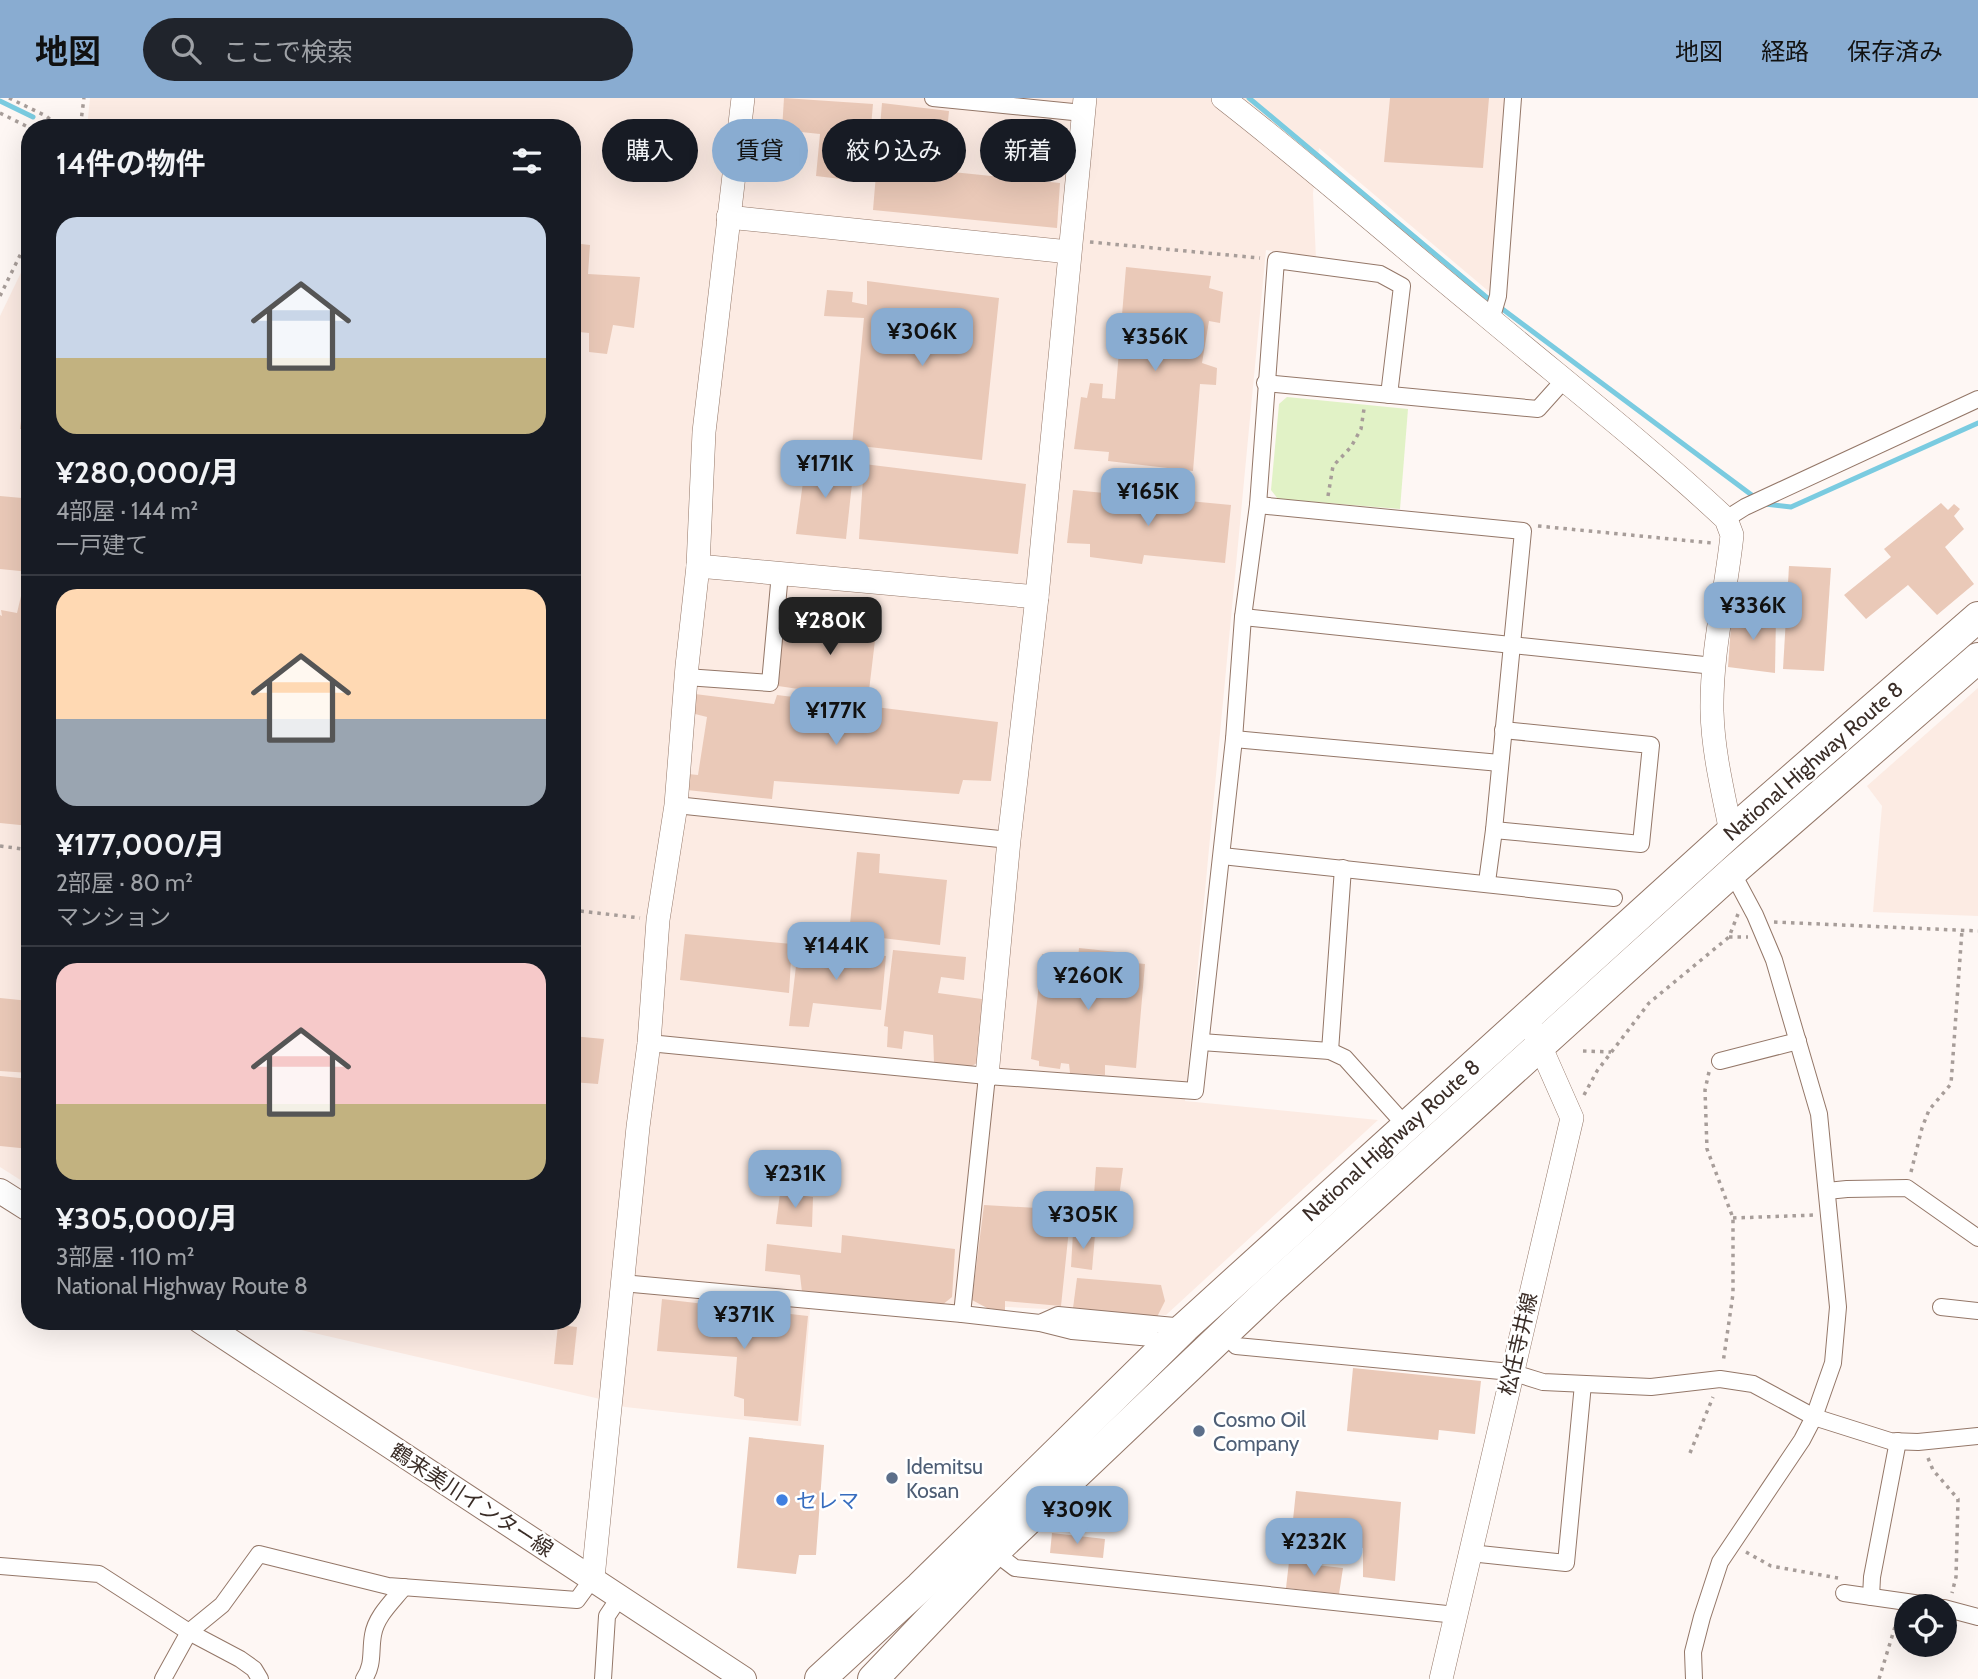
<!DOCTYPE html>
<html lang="ja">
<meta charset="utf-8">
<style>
:root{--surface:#171b24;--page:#20242c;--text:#f1f3f6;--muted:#9ea1a6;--line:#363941;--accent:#89acd1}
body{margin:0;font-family:Cabin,"Noto Sans JP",sans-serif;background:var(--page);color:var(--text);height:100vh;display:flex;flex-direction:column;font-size:26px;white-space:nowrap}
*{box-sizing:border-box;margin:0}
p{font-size:23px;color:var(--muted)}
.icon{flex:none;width:38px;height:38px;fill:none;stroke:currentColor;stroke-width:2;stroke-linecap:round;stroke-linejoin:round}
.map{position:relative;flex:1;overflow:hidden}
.side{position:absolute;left:21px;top:21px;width:560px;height:1211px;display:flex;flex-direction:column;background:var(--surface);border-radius:28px;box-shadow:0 7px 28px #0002}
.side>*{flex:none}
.banner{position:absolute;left:602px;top:21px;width:665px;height:63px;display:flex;gap:14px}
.fabs{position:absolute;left:1894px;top:1496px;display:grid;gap:14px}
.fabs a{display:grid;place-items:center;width:63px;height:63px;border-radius:50%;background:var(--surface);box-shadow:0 7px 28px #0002;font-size:35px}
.price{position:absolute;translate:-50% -60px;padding:0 16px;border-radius:14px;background:var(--accent);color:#111;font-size:23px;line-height:46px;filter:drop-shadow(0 2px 4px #0008)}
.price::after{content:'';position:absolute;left:50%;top:42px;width:21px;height:16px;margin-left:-10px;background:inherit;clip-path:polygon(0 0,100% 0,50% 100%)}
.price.selected{background:#222;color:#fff}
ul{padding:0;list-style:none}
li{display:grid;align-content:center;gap:14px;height:371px;padding:0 35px}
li+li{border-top:2px solid var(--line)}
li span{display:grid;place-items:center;height:217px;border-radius:21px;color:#555}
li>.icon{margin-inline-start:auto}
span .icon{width:126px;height:126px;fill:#fffc;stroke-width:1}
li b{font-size:30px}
h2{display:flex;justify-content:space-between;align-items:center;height:84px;padding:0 35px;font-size:30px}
.pill{padding:0 24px;border-radius:32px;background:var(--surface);box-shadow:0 7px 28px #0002;font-size:24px;line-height:63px}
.pill.selected{background:var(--accent);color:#111}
header{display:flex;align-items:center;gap:42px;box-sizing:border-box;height:98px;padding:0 35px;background:var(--accent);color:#111}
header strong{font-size:33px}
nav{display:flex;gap:38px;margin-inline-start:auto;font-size:24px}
.search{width:490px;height:63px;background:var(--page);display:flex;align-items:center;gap:18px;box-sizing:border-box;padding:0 24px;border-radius:38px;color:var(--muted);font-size:26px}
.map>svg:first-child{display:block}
.built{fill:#fcebe3}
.green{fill:#e1f2c6}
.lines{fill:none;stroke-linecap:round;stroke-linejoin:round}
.stream{stroke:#7acbe0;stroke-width:5}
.building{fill:#eac9b8}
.street-casing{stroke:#947768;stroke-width:18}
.secondary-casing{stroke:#947768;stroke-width:24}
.primary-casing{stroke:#947768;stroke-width:26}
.highway-casing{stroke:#947768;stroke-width:32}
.path{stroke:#a79d99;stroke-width:3.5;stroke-dasharray:3.5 5;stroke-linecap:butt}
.street{stroke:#fff;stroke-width:16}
.secondary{stroke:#fff;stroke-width:23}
.primary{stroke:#fff;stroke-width:24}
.highway{stroke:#fff;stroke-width:30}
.service-dot{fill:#5c6f8a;stroke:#fff;stroke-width:2.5}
.shop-dot{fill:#3f7fe0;stroke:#fff;stroke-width:2.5}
.labels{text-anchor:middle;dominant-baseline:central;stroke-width:5;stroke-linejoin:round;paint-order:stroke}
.street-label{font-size:21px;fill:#3a2d27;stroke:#fff}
.service-label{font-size:21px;fill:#4e5e75;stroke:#fff;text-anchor:start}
.shop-label{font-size:21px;fill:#366cbe;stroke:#fff;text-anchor:start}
</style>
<header>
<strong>地図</strong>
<div class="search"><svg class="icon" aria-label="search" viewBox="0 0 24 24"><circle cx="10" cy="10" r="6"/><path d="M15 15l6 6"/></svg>ここで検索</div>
<nav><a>地図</a><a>経路</a><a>保存済み</a></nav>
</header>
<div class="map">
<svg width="1978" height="1581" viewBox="0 0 1978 1581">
<rect width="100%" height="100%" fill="#fef7f4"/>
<g class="built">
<path d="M90,0H1507L1493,197L1319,50L1313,95L1316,161L1266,152L1185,1003L1378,1022L1166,1217L811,1199L801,1328L625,1309L596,1300L262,1223H572V30H87Z"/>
<path d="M30,156V1088L0,1069V218Z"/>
<path d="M1978,590V818L1873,814L1882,708L1867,688Z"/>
</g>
<path class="green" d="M1287,299L1408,311L1400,411L1278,401L1271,392L1279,306Z"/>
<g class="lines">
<g class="stream">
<path d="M1249,0L1485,198L1757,401"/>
<path d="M0,3L33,19"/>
<path d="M1765,406L1791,409L1978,325"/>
</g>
</g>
<g class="building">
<path d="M784,0L873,6L866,84L816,78L820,36L782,32Z"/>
<path d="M1390,0H1489L1483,70L1384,64Z"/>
<path d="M882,5L949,13L943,73L1060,85L1057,130L873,112Z"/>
<path d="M572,145L590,147L588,176L640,179L634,230L613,227L607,256L589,254V235L579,234L574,266Z"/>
<path d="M1126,169L1211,178L1209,190L1223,194L1220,225L1209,223L1202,265L1217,270L1216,287L1200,286L1193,373L1108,363L1109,354L1074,351L1081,299L1087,300L1090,285L1103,286L1102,300L1115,301Z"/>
<path d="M867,183L999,200L982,362L852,347L864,220L824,218L827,192L853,194L852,204L867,207Z"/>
<path d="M28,267H30V332L20,331Z"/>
<path d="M27,355H30V474L0,471V398L22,400Z"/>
<path d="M806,362L854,367L846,441L796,436Z"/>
<path d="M864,366L1026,386L1018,456L859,441Z"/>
<path d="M1073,392L1231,407L1225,465L1144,457L1142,466L1090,459V446L1067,445Z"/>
<path d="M1941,405L1948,412L1954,406L1960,411L1954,418L1964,431L1945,449L1974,486L1937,517L1908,487L1866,521L1844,497L1891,459L1884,451Z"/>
<path d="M1789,468L1831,470L1824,573L1783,571Z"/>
<path d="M21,498L30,499V728L0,725V517L2,518L1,512L17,515Z"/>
<path d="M1732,513L1776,517L1775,575L1728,569Z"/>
<path d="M842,514L878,517L868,601L778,588L783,527L838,532Z"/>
<path d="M695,596L774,606L777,597L998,624L991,683L963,682L959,696L774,683L772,701L687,692L688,676L698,677L707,619L691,615Z"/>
<path d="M857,754L880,756L879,775L947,782L940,847L849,836Z"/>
<path d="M685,836L792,846L789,895L680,882Z"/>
<path d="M1079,850L1117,854L1116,863L1145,866L1136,970L1105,967V977L1070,975L1069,966L1061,965L1060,971L1039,968V963L1031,961L1042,856L1078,861Z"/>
<path d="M798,851L886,858L881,912L813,905L809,929L789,928Z"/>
<path d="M893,852L966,859L964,882L941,879L938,895L982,901L979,964L970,969L934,965L933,937L904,933L902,951L887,949L888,929L884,928Z"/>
<path d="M0,900L30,903V975L0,973Z"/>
<path d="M572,938L604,941L598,986L572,984Z"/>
<path d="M0,978L30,981V1051L0,1048Z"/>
<path d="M1096,1069L1123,1070L1117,1113L1093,1111Z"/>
<path d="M780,1095L813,1099L812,1129L776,1126Z"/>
<path d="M984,1107L1071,1112L1061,1208L1005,1203V1213L987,1210L972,1202Z"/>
<path d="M1073,1135L1095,1137L1092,1172L1071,1169Z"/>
<path d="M842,1137L955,1151L952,1199L942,1207L802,1194L800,1177L765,1173L767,1146L841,1155Z"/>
<path d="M1077,1180L1161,1187L1165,1203L1157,1219L1073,1210Z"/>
<path d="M662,1201L808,1218L798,1323L744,1318V1301L734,1298L737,1259L657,1253Z"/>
<path d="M418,1223H456V1229L418,1225Z"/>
<path d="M492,1223H512V1227L491,1225Z"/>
<path d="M558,1227L577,1229L573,1267L554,1266Z"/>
<path d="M1353,1270L1481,1283L1475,1336L1439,1332L1438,1342L1347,1333Z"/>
<path d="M749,1339L824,1347L816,1457H799L796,1476L737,1470Z"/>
<path d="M1296,1393L1401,1404L1395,1483L1363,1479V1450L1291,1441Z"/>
<path d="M1052,1435L1105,1441L1103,1460L1050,1455Z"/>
<path d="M1289,1464L1343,1470L1339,1496L1286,1490Z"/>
</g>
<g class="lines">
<g class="street-casing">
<g id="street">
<path d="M933,0L1083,15"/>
<path d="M1491,222L1498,198L1513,0"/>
<path d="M1265,285L1538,311L1564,282"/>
<path d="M1258,407L1523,433L1494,732L1487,784"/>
<path d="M1726,421L1745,409L1978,301"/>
<path d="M1243,519L1714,568"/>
<path d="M686,579L770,585L780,475"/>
<path d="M1234,641L1500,665"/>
<path d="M676,707L1009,742"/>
<path d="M1494,732L1641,746L1651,647L1503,632"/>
<path d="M1222,758L1614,800"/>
<path d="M1201,944L1330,953L1345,960L1406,1028"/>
<path d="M649,945L987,978L1195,993L1234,641L1243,519L1258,407L1276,162L1380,176L1402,188L1389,297"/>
<path d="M1330,953L1343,770"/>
<path d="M1720,963L1798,943"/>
<path d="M1827,1093L1847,1091L1907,1090L1978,1140"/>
<path d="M622,1185L962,1216L1040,1225L1058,1217L1185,1229"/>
<path d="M1941,1209L1978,1213"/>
<path d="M962,1216L987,978"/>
<path d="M1040,1225L1072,1233L1152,1240"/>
<path d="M1236,1248L1511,1274L1543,1284L1651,1289L1720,1281L1753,1286L1814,1319L1890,1343L1918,1344L1978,1338"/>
<path d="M994,1454L1015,1470L1456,1517"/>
<path d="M1470,1455L1566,1465L1583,1286"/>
<path d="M0,1468L99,1476L189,1534L240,1561L254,1571L260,1581"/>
<path d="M1844,1495L1935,1508"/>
<path d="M1871,1499L1872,1479L1898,1343"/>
<path d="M1944,1510L1978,1519"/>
<path d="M163,1581L189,1534L222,1507L259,1456L388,1488L577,1502L593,1480"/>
<path d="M364,1581C374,1566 370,1554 373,1537C376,1518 393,1503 404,1489"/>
<path d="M603,1581L607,1518L619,1500"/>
<path d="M1694,1581L1693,1554L1702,1519L1720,1464L1802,1342L1814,1319L1833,1265L1838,1209L1819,1016L1774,862L1755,817L1732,774V768"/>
</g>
</g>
<g class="secondary-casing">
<g id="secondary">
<path d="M1223,0C1312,69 1395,143 1482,214C1563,282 1648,348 1726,421L1732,437C1726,495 1711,553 1712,613C1713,654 1723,694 1731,734"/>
<path d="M728,119L1069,154"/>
<path d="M698,468L1037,499"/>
<path d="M987,978L1009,742L1037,499L1085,0"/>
<path d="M593,1480L638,1029L649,945L658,822L676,707L687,568L698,468L704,334L743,0"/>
<path d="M1441,1581L1572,1020L1534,934"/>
</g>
</g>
<g class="primary-casing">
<g id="primary">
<path d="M0,1093L30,1112"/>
<path d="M200,1223L744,1581"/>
</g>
</g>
<g class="highway-casing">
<g id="highway">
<path d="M820,1581L920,1489L1185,1229L1731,734L1978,519"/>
<path d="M873,1581L994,1454L1270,1192L1732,774L1978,560"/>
</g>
</g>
<g class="path">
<path d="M9,0L46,18L61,30"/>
<path d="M0,15L30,30"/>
<path d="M71,30L81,23L84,0"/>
<path d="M1090,144L1260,160"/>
<path d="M0,198L30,137"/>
<path d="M1328,398L1333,368L1351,349L1361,331L1364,311"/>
<path d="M1538,428L1712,445"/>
<path d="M0,748L30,752"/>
<path d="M572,812L640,820"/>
<path d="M1774,824L1978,833"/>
<path d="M1729,839H1748"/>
<path d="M1583,953L1611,954"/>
<path d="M1709,974L1705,992L1707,1051L1733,1120V1196L1723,1265"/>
<path d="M1584,997L1597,973L1649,905L1729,839L1738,816"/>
<path d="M1911,1074L1922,1030L1929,1012L1951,986L1962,832"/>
<path d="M1733,1120L1815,1117"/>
<path d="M1690,1355L1713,1299"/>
<path d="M1928,1360L1933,1372L1958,1401L1956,1479L1952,1495"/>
<path d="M1746,1454L1771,1468L1838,1480"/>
<path d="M1879,1581L1898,1519"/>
</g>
<use href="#street" class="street"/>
<use href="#secondary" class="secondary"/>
<use href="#primary" class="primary"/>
<use href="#highway" class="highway"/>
</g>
<g class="service-dot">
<circle cx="1199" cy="1333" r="7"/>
<circle cx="892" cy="1380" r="7"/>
</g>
<circle class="shop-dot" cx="782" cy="1402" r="7"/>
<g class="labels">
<g class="street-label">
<text transform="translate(1813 663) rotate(-41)">National Highway Route 8</text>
<text transform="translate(1391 1042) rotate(-42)">National Highway Route 8</text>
<text transform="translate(1518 1246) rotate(-77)">松任寺井線</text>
<text transform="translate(472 1402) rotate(33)">鶴来美川インター線</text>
</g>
<g class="service-label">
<text x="1213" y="1321">Cosmo Oil<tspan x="1213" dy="24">Company</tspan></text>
<text x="906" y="1368">Idemitsu<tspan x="906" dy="24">Kosan</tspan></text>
</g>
<g class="shop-label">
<text x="796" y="1402">セレマ</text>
</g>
</g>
</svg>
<div class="fabs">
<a><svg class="icon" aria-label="locate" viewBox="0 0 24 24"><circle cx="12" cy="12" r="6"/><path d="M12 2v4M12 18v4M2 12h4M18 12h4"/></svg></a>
</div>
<b class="price" style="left:922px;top:270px">¥306K</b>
<b class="price" style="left:1155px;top:275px">¥356K</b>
<b class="price" style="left:825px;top:402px">¥171K</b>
<b class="price" style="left:1148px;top:430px">¥165K</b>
<b class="price" style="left:1753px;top:544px">¥336K</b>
<b class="price selected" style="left:830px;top:559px">¥280K</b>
<b class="price" style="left:836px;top:649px">¥177K</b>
<b class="price" style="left:836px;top:884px">¥144K</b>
<b class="price" style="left:1088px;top:914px">¥260K</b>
<b class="price" style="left:795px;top:1112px">¥231K</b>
<b class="price" style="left:1083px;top:1153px">¥305K</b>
<b class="price" style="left:744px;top:1253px">¥371K</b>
<b class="price" style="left:1077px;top:1448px">¥309K</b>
<b class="price" style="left:1314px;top:1480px">¥232K</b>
<div class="banner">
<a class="pill">購入</a>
<a class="pill selected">賃貸</a>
<a class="pill">絞り込み</a>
<a class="pill">新着</a>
</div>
<section class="side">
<h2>14件の物件<svg class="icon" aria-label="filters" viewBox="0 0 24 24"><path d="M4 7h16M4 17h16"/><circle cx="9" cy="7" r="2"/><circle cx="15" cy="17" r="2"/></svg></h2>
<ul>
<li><span style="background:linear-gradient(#c9d6e8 65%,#c2b280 0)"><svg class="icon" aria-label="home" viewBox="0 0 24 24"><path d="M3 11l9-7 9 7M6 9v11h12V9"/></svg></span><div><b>¥280,000/月</b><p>4部屋 · 144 m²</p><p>一戸建て</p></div></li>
<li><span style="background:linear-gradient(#ffd9b3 60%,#9aa5b1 0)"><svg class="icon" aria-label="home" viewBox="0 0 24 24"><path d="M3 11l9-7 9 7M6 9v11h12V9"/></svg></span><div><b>¥177,000/月</b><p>2部屋 · 80 m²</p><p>マンション</p></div></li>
<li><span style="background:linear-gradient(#f6c9c9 65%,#c2b280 0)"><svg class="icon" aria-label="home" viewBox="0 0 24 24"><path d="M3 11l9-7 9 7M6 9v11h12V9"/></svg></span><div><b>¥305,000/月</b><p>3部屋 · 110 m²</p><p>National Highway Route 8</p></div></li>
</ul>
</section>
</div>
